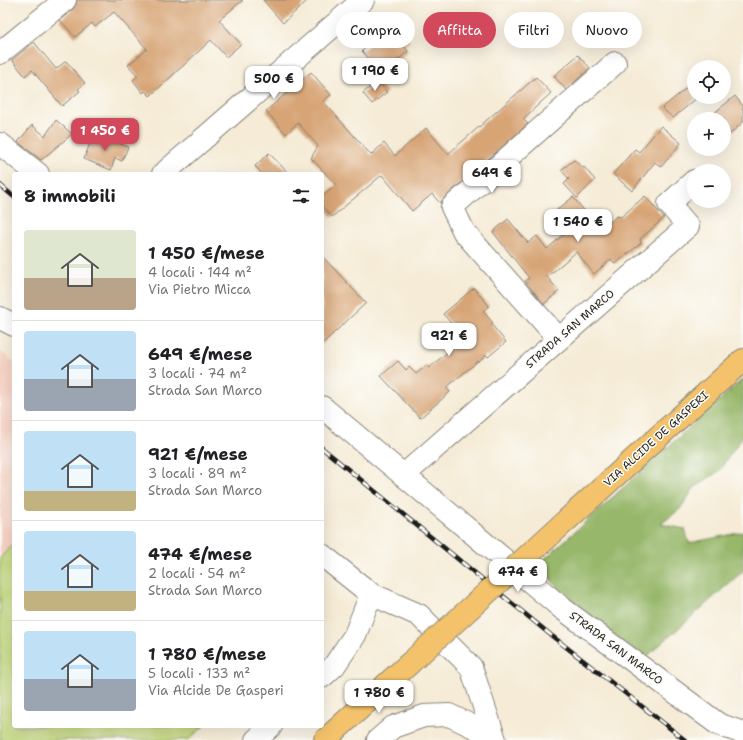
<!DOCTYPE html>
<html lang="it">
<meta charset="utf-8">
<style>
:root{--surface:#fff;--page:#f2f2f2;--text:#202124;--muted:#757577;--line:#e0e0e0;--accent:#d1495b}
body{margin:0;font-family:"Shantell Sans",sans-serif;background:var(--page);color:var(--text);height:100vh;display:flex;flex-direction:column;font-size:15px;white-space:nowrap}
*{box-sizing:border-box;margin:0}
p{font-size:13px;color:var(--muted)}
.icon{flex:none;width:22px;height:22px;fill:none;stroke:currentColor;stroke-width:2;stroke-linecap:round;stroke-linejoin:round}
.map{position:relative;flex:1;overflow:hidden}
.panel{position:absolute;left:12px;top:172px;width:312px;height:556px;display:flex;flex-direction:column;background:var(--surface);border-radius:4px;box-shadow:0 4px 16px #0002}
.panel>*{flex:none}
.banner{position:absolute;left:336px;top:12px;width:347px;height:36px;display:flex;gap:8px}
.controls{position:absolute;left:687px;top:60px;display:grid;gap:8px}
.controls a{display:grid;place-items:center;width:44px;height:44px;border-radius:50%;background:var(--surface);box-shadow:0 4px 16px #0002;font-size:20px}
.price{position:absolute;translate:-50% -34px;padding:0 9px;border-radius:8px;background:#fff;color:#222;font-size:13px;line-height:26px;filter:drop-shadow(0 1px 2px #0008)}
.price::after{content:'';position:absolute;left:50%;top:24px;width:12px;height:9px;margin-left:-6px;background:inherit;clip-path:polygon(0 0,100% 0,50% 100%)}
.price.active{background:var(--accent);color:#fff}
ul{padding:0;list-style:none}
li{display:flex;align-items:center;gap:12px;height:100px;padding:0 12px}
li+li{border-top:1px solid var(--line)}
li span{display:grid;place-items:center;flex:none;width:112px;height:80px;border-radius:4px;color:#555}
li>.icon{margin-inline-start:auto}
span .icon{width:48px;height:48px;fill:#fffc;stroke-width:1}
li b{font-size:17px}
h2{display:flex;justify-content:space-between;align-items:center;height:48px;padding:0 12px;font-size:17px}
.chip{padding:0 14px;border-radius:18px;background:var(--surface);box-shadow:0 4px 16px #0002;font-size:14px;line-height:36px}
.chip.active{background:var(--accent);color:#fff}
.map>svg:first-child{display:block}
.built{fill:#f6d2c4}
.green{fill:#bfd67a;stroke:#6e794b}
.forest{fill:#97b76a;stroke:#5a6a43}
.building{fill:#d7a476}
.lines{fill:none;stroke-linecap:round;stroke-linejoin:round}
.minor-casing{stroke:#888479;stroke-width:24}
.major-casing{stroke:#888479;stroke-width:24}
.minor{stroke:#fff;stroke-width:22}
.major{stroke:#f3c26a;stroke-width:22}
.rail-casing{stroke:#1c1c1c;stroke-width:4.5}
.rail{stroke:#fdfcf7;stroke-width:3;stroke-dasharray:9;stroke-linecap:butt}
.major-bridge-casing{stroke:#888479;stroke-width:24;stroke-linecap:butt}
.major-bridge{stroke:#f3c26a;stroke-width:22}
.labels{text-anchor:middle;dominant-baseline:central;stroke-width:3;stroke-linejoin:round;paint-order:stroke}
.street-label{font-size:11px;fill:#1c1c1c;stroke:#fdfcf7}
</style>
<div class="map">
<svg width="743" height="740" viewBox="0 0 743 740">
<rect width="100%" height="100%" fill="#fdfcf7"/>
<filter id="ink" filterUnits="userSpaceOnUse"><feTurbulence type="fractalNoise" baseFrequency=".025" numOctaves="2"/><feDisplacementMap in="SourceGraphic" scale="8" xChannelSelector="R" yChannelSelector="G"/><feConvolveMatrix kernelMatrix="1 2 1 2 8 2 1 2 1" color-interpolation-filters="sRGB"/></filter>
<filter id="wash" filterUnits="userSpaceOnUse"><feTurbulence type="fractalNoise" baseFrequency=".012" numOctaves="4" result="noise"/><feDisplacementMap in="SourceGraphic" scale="16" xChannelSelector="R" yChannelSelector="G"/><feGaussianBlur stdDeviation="0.9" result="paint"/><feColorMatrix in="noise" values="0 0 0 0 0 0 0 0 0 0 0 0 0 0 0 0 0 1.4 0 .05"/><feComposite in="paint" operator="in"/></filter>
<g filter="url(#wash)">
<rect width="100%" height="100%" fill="#f5ebd6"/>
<path class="built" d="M0,351L14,362V543L0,558Z"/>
<path class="green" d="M14,543V726H204L188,740H0V558Z"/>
<path class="forest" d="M743,379V436L719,471L694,488L680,509L661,524L685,529L689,543L743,532V571L643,660L560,591L539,564Z"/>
<g id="blocks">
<g class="building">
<path d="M77,0H243L219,20L241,44L226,57L211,40L150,96L145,91L143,93L133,80L138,76L128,65L147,49L114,12L95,27L92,23L75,37L60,20L73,9L76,5Z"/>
<path d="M263,0H308L283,23Z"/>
<path d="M394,23L410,41L404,46L408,51L382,74L362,51L372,42L370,39L375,35L382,29L384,32Z"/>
<path d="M34,42L56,69L66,61L85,83L78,89L80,91L62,106L32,70L25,76L12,60Z"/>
<path d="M578,55L590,68L566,90L554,76Z"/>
<path d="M311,72L331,95L323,101L371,155L384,143L395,156L426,128L448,154L536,77L551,93L523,119L528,124L444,198L440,203L432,194L412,211L382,175L332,217L322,206V197L336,185L311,158L318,146L298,123L286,134L266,111Z"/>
<path d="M378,81L387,92L372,104L363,93Z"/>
<path d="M694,82V97H698L673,118L662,108Z"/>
<path d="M735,96L743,106V122L730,134L724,127V119H717L713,114Z"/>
<path d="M56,120L72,134L41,160L18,142L32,125L45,136Z"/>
<path d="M661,126L681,143L661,167L655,162L632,191L613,174L635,149L639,152Z"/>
<path d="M94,133L128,147L122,161L115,158L111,170L84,159Z"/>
<path d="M269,153L289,174H262L255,166Z"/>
<path d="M574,160L583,168L584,167L595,180L577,198L564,184L569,179L561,170Z"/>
<path d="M645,196L664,218L640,239L641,243L615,264L611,259L594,274L576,252L547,277L559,291L544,304L525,281L529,278L493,232L508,219L528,243L537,236L547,249L570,229L556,211L573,197L597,226L599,225L602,229L617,216L621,217Z"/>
<path d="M322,256L366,303L322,344Z"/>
<path d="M474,288L489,306L483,311L493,323L491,324L506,342L488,357L486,355L479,362L478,361L446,388L450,392L420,418L381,376L398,361L406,370L409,367L416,374L427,365L429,368L464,338L443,314Z"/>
</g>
</g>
</g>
<g filter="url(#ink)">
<use href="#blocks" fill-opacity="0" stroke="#888479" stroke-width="1"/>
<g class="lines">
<g class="minor-casing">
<g id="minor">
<path d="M0,53L65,0"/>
<path d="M0,144L38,174"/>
<path d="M163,174L363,0"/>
<path d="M0,318L14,325"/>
<path d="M559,339L464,232L452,207L615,63"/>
<path d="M322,407L563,609L718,724L743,733"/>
<path d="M404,475L688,226L669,204L694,181"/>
<path d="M322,555L371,594L419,615L471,667L495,740"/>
<path d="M322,677L334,666L355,635L371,594"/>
<path d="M256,740L271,726"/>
<path d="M378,740L393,727L424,716L449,715L493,736"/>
</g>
</g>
<g class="major-casing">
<g id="major">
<path d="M569,518L743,360"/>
<path d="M325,740L410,663"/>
</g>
</g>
<use href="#minor" class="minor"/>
<use href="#major" class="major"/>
<g class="rail-casing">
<g id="rail">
<path d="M0,185L14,197"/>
<path d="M322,448L552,636L685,740"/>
</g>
</g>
<use href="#rail" class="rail"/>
<g class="major-bridge-casing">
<path id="major-bridge" d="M410,663L569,518"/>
</g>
<use href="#major-bridge" class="major-bridge"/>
</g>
</g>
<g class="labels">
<g class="street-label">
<text transform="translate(570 329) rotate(-41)">STRADA SAN MARCO</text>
<text transform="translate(656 439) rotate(-42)">VIA ALCIDE DE GASPERI</text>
<text transform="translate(616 648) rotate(37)">STRADA SAN MARCO</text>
</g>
</g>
</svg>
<div class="controls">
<a><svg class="icon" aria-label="locate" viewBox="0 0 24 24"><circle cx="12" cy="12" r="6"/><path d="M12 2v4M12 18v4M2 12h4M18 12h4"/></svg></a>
<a>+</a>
<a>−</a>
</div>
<b class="price" style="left:375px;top:92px">1 190 €</b>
<b class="price" style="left:274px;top:100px">500 €</b>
<b class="price active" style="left:105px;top:152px">1 450 €</b>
<b class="price" style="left:492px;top:194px">649 €</b>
<b class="price" style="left:578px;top:243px">1 540 €</b>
<b class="price" style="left:449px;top:357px">921 €</b>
<b class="price" style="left:518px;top:593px">474 €</b>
<b class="price" style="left:379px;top:714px">1 780 €</b>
<div class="banner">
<a class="chip">Compra</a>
<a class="chip active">Affitta</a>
<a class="chip">Filtri</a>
<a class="chip">Nuovo</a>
</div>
<section class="panel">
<h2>8 immobili<svg class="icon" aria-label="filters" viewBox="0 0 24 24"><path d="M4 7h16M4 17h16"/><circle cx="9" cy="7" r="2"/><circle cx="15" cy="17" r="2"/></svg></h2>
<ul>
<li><span style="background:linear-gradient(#dfe7d0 60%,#b9a48a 0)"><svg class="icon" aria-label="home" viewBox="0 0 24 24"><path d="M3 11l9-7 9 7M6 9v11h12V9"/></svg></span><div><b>1 450 €/mese</b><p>4 locali · 144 m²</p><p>Via Pietro Micca</p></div></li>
<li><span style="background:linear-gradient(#bfe0f5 60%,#9aa5b1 0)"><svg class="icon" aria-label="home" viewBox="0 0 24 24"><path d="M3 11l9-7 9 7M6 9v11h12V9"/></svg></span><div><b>649 €/mese</b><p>3 locali · 74 m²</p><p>Strada San Marco</p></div></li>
<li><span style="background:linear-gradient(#bfe0f5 75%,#c2b280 0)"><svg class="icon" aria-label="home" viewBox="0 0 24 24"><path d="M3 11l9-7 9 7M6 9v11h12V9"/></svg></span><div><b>921 €/mese</b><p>3 locali · 89 m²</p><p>Strada San Marco</p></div></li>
<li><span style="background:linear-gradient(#bfe0f5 75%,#c2b280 0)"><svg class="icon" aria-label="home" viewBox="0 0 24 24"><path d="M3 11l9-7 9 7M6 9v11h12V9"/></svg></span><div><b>474 €/mese</b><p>2 locali · 54 m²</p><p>Strada San Marco</p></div></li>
<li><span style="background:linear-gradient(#bfe0f5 60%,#9aa5b1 0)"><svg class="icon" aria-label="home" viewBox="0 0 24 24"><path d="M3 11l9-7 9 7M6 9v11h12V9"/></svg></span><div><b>1 780 €/mese</b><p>5 locali · 133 m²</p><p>Via Alcide De Gasperi</p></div></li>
</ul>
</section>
</div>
